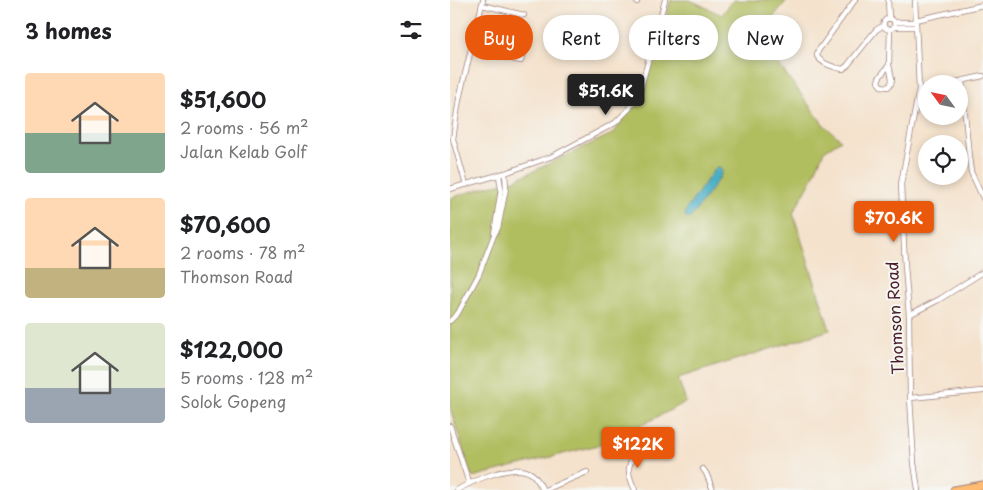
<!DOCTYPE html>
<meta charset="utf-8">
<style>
:root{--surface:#fff;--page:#f2f2f2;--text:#202124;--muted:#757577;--accent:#ea580c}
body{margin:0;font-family:"Playpen Sans",sans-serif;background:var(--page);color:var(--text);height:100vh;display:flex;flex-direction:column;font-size:19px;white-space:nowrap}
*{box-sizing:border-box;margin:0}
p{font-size:16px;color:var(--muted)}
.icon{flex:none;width:28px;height:28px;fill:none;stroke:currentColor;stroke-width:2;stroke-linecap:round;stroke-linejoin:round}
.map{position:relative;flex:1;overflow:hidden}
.sheet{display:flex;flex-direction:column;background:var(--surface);width:450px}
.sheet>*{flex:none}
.guide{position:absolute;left:15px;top:15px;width:442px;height:45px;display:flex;gap:10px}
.needle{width:32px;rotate:303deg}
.controls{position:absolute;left:468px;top:75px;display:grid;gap:10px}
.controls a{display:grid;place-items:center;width:50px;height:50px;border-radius:50%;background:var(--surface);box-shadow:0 2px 8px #0003;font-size:25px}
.price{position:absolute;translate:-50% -42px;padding:0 11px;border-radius:5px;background:var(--accent);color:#fff;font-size:16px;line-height:32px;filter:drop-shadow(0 1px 2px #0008)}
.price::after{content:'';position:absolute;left:50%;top:30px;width:15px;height:11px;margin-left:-8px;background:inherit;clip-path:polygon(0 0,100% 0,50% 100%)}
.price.selected{background:#222;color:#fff}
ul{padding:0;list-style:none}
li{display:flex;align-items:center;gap:15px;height:125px;padding:0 25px}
li span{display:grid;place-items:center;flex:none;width:140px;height:100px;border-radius:5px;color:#555}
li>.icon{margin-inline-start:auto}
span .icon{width:60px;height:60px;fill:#fffc;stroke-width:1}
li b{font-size:21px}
h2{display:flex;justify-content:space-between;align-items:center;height:60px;padding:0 25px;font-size:21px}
.chip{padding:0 18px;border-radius:22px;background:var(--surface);box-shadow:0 2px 8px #0003;font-size:18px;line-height:45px}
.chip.selected{background:var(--accent);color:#fff}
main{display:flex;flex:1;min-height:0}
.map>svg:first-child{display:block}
.green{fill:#b1be60;stroke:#7e6e46}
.water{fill:#45adc4;stroke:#486678}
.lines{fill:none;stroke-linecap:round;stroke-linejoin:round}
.minor-casing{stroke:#9f807c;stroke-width:6}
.highway-casing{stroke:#9f807c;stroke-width:9}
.minor{stroke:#fff;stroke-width:4.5}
.highway{stroke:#febb71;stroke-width:7}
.labels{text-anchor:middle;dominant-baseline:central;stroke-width:4;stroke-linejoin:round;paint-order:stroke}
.street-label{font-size:16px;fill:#4a1f2b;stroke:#f6f6f2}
</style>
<main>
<section class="sheet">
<h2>3 homes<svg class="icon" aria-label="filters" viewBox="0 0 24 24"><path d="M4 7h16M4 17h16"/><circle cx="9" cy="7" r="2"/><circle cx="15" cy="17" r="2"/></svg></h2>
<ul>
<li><span style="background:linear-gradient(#ffd9b3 60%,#7fa58c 0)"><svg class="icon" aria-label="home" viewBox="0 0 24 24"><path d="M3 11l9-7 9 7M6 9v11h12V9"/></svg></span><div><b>$51,600</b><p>2 rooms · 56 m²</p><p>Jalan Kelab Golf</p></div></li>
<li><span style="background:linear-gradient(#ffd9b3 70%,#c2b280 0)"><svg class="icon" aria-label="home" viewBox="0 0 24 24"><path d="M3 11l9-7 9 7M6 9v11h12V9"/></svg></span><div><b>$70,600</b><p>2 rooms · 78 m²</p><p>Thomson Road</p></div></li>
<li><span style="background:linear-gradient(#dfe7d0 65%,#9aa5b1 0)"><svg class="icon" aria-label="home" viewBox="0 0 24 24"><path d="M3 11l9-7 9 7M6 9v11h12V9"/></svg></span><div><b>$122,000</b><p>5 rooms · 128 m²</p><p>Solok Gopeng</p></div></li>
</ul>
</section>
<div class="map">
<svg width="533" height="490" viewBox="0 0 533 490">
<rect width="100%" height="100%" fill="#f6f6f2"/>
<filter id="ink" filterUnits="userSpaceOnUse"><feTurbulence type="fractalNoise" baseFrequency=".02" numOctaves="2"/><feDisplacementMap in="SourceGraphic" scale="10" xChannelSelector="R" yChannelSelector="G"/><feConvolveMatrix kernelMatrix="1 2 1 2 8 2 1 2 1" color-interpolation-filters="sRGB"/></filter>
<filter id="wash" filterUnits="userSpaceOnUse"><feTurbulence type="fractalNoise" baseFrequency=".0096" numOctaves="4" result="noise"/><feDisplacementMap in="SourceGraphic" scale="20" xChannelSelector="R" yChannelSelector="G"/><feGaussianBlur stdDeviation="1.12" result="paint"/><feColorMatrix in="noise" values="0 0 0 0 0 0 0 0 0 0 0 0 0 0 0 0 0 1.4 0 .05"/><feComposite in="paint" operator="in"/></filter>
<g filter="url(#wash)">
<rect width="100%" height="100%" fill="#f4e2cc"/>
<path class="green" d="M221,0H240L272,15L283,0H337L308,36L373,124L391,140L374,151L362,179L343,213L380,330L228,378L236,402L184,429L176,438L22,477L0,408V198L39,186L60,182L164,133L193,90Z"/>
<path class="water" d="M267,168H270L272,171L270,177L242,216L240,218H237L235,216L236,210L264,170Z"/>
</g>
<g filter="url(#ink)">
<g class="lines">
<g class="minor-casing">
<g id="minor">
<path d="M405,0L368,51L367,56C371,63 384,68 393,69L397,66L426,30L434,25"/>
<path d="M438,0L439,19"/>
<path d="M465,0L469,89L451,184L455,266L459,315L460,398L464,463L468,490"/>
<path d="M187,2V0"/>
<path d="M32,5L74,15"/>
<circle cx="439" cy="24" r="5.5"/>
<path d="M466,20L533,5"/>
<path d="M444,22H466"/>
<path d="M444,27H466"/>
<path d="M21,50L71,61L76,41"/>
<path d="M439,65L429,78L428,82L431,86L438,87L441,84L442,79L439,65L440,30"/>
<path d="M512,81L519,157L521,172L533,198"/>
<path d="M497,84L533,76"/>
<path d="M16,185L3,139L9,99L33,0"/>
<path d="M0,189L55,173L103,156L165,123L179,109L189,94L215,0"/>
<path d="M44,234L51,189L49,175"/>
<path d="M459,315L490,299L533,272"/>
<path d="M0,321L8,313L29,274L44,235L48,228L56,188L55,173"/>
<path d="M460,398L533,391"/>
<path d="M0,426L19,483"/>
<path d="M253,469L256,473L263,490"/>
<path d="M7,490C23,481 65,461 82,474C87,478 90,484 93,490"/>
<path d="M95,490L137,472"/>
<path d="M185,490C176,471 177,467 187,448"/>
</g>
</g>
<g class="highway-casing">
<path id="highway" d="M504,490L533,485"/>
</g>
<use href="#minor" class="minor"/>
<use href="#highway" class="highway"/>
</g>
</g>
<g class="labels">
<g class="street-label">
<text transform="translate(444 318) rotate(-93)">Thomson Road</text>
</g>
</g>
</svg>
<div class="controls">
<a><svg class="needle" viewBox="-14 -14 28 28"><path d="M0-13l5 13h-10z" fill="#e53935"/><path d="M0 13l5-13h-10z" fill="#757577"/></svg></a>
<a><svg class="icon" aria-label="locate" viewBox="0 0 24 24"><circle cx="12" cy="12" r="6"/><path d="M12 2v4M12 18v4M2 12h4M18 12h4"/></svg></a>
</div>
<b class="price selected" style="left:156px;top:116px">$51.6K</b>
<b class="price" style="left:444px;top:243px">$70.6K</b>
<b class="price" style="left:188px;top:469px">$122K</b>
<div class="guide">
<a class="chip selected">Buy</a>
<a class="chip">Rent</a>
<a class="chip">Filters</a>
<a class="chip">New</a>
</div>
</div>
</main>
